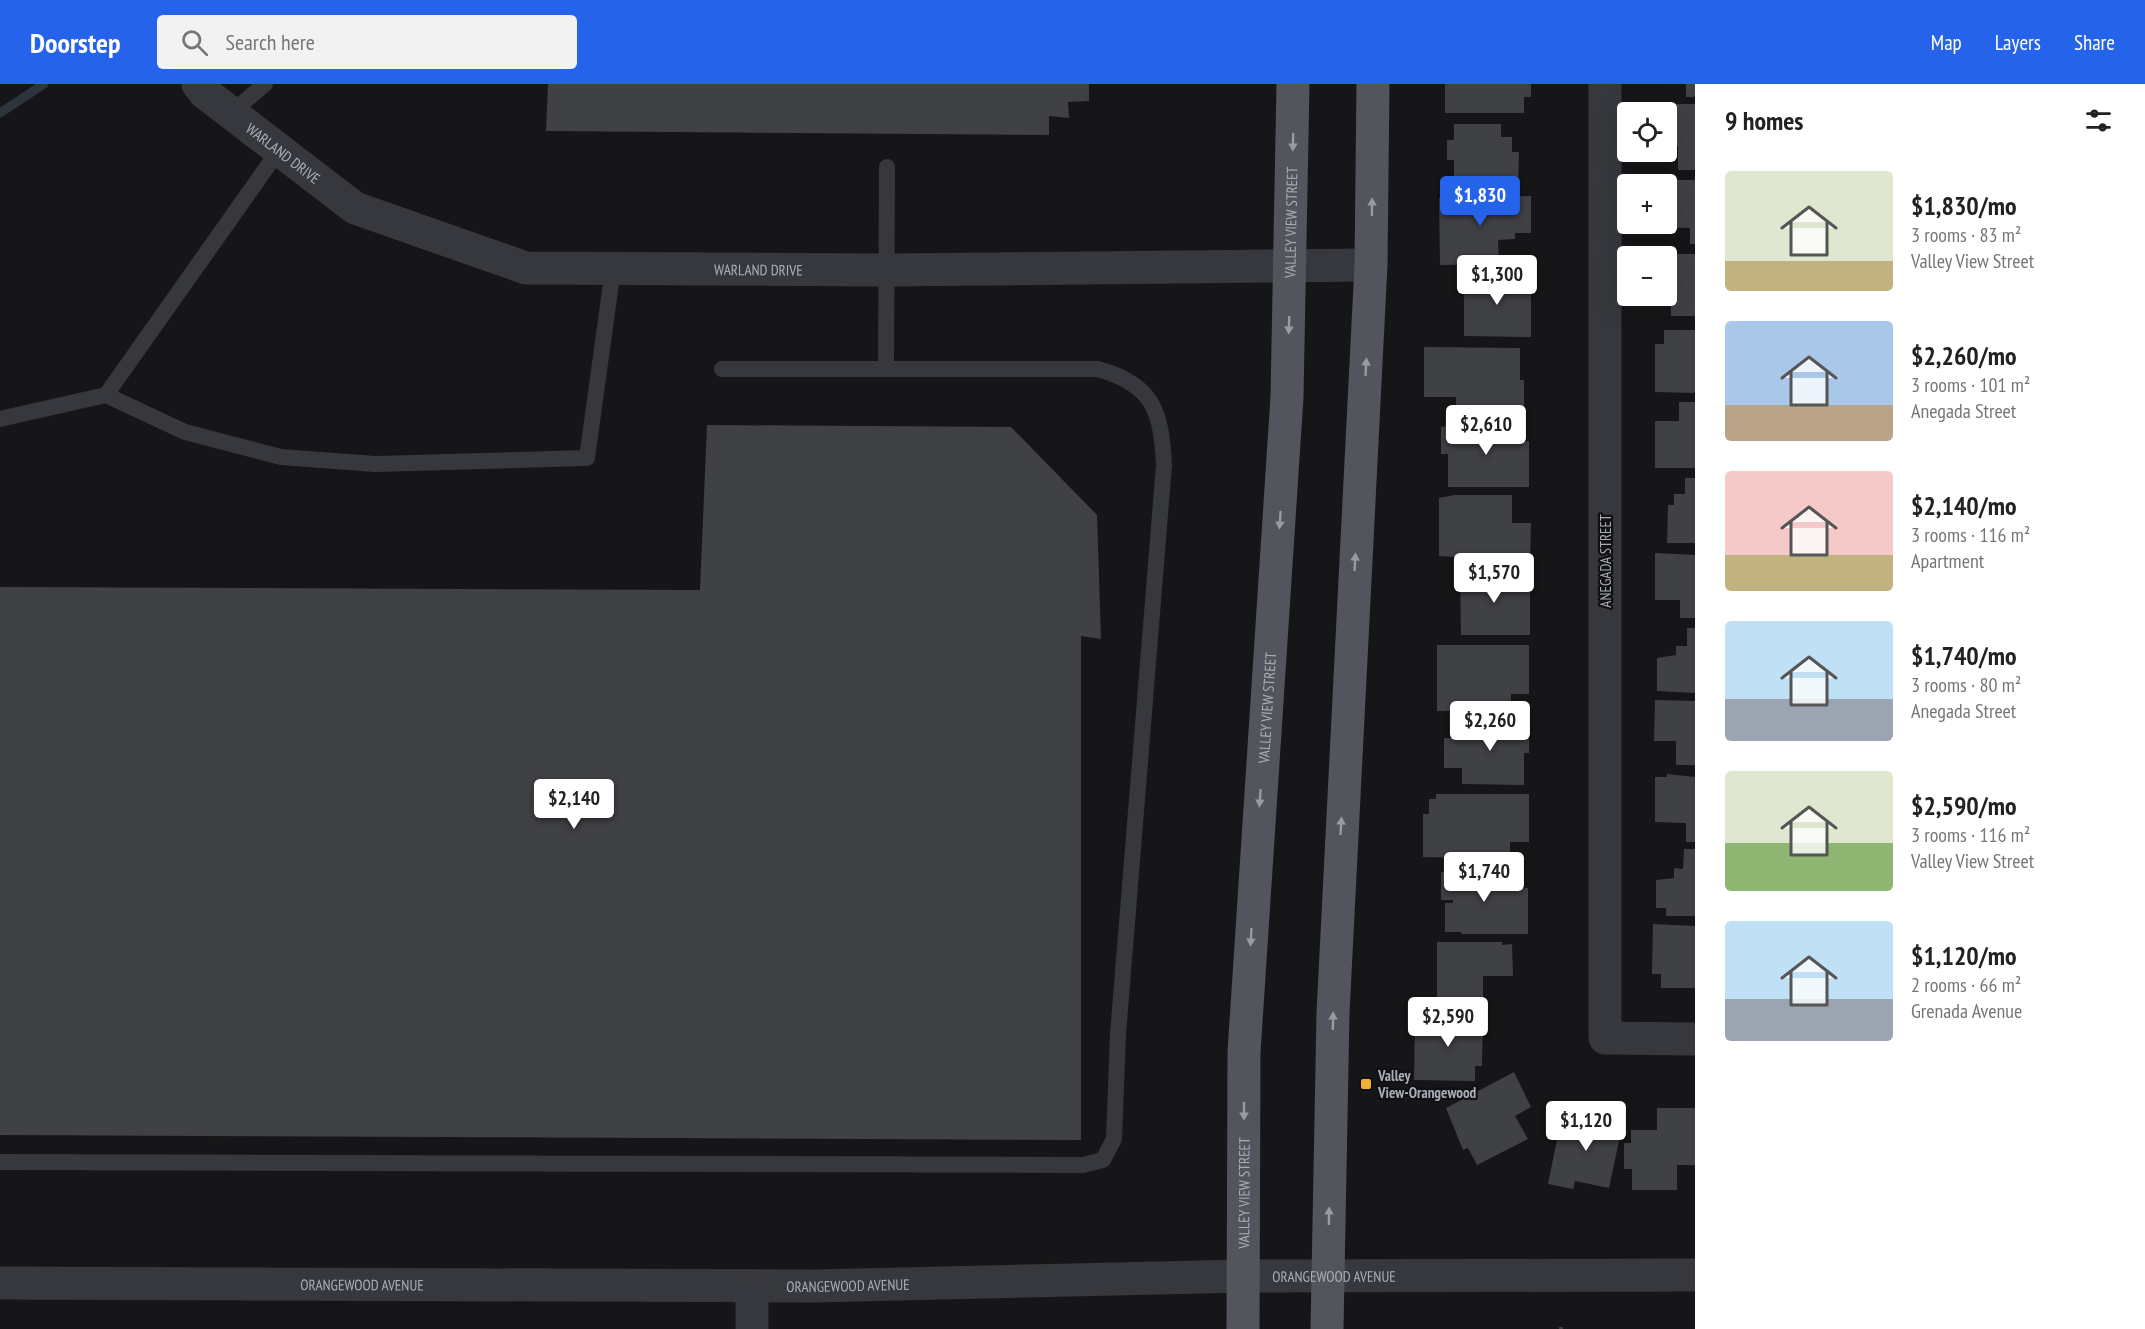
<!DOCTYPE html>
<meta charset="utf-8">
<style>
:root{--surface:#fff;--page:#f2f2f2;--text:#222;--muted:#767676;--accent:#2563eb}
body{margin:0;font-family:"PT Sans Narrow",sans-serif;background:var(--page);color:var(--text);height:100vh;display:flex;flex-direction:column;font-size:22px;white-space:nowrap}
*{box-sizing:border-box;margin:0}
p{font-size:20px;color:var(--muted)}
.icon{flex:none;width:33px;height:33px;fill:none;stroke:currentColor;stroke-width:2;stroke-linecap:round;stroke-linejoin:round}
.map{position:relative;flex:1;overflow:hidden}
.drawer{display:flex;flex-direction:column;background:var(--surface);width:450px}
.drawer>*{flex:none}
.fabs{position:absolute;left:1617px;top:18px;display:grid;gap:12px}
.fabs a{display:grid;place-items:center;width:60px;height:60px;border-radius:6px;background:var(--surface);box-shadow:0 6px 24px #0002;font-size:30px}
.price{position:absolute;translate:-50% -51px;padding:0 14px;border-radius:6px;background:#fff;color:#222;font-size:20px;line-height:39px;filter:drop-shadow(0 2px 3px #0008)}
.price::after{content:'';position:absolute;left:50%;top:36px;width:18px;height:14px;margin-left:-9px;background:inherit;clip-path:polygon(0 0,100% 0,50% 100%)}
.price.current{background:var(--accent);color:#fff}
ul{padding:0;list-style:none}
li{display:flex;align-items:center;gap:18px;height:150px;padding:0 30px}
li span{display:grid;place-items:center;flex:none;width:168px;height:120px;border-radius:6px;color:#555}
li>.icon{margin-inline-start:auto}
span .icon{width:72px;height:72px;fill:#fffc;stroke-width:1}
li b{font-size:26px}
h2{display:flex;justify-content:space-between;align-items:center;height:72px;padding:0 30px;font-size:26px}
header{display:flex;align-items:center;gap:36px;box-sizing:border-box;height:84px;padding:0 30px;background:var(--accent);color:#fff}
header strong{font-size:28px}
nav{display:flex;gap:33px;margin-inline-start:auto;font-size:21px}
.search{width:420px;height:54px;background:var(--page);display:flex;align-items:center;gap:15px;box-sizing:border-box;padding:0 21px;border-radius:6px;color:var(--muted);font-size:22px}
main{display:flex;flex:1;min-height:0}
.map>svg:first-child{display:block}
.lines{fill:none;stroke-linecap:round;stroke-linejoin:round}
.stream{stroke:#2c353c;stroke-width:9}
.building{fill:#404145}
.path{stroke:#3d3f44;stroke-width:4;stroke-dasharray:3 4.5;stroke-linecap:butt}
.service{stroke:#37383d;stroke-width:16}
.minor{stroke:#37383d;stroke-width:33}
.tertiary{stroke:#37383d;stroke-width:33}
.primary{stroke:#53555c;stroke-width:33}
.oneway{fill:#979ba6}
.poi-dot{fill:#f2b134;stroke:#111113;stroke-width:2}
.labels{text-anchor:middle;dominant-baseline:central;stroke-width:4.5;stroke-linejoin:round;paint-order:stroke}
.street-label{font-size:15px;fill:#a8adb8;stroke:#111113}
.poi-label{font-size:15px;font-weight:bold;fill:#a8adb8;stroke:#111113;text-anchor:start}
</style>
<header>
<strong>Doorstep</strong>
<div class="search"><svg class="icon" aria-label="search" viewBox="0 0 24 24"><circle cx="10" cy="10" r="6"/><path d="M15 15l6 6"/></svg>Search here</div>
<nav><a>Map</a><a>Layers</a><a>Share</a></nav>
</header>
<main>
<div class="map">
<svg width="1695" height="1245" viewBox="0 0 1695 1245">
<rect width="100%" height="100%" fill="#161618"/>
<g class="lines">
<path class="stream" d="M0,29L44,0"/>
</g>
<g class="building">
<path d="M548,0H1089V17L1068,18L1069,34L1049,32V51L546,47Z"/>
<path d="M1445,0H1531V13H1524V29H1445Z"/>
<rect x="1686" y="0" width="9" height="13"/>
<path d="M1655,20H1695V86H1678V62H1666V28H1655Z"/>
<path d="M1454,40H1501V53H1512V68H1519L1518,106L1454,105V76H1447V56H1454Z"/>
<path d="M1658,96H1695V160H1690V144L1657,143V140H1666V100H1658Z"/>
<path d="M1531,112V149H1515V155L1498,156L1499,180L1440,181L1439,114Z"/>
<path d="M1657,170H1695V232H1671V214H1657V212H1666V172H1657Z"/>
<path d="M1464,191H1524V199H1531V253L1464,252Z"/>
<path d="M1664,246H1695V309L1655,308V260H1664Z"/>
<path d="M1424,263L1520,264V296H1524V328H1456V313H1424Z"/>
<path d="M1679,318H1695V384H1655V337H1679Z"/>
<path d="M707,341L1011,343L1097,431L1101,555L1081,552V1056L0,1051V503L700,506Z"/>
<path d="M1454,341H1517V357H1529V403H1448V370H1441V343Z"/>
<path d="M1685,394H1695V459H1667L1668,421H1674V410H1685Z"/>
<path d="M1454,411H1512V439H1531L1530,480L1488,479V475L1439,472V414Z"/>
<path d="M1655,469L1695,471V534H1680V516H1655Z"/>
<path d="M1460,488H1521V503L1530,502V551H1461Z"/>
<path d="M1687,544H1695V609L1657,607V574L1676,571V562H1687Z"/>
<path d="M1437,561H1529V610H1511V627H1437Z"/>
<path d="M1655,616L1695,617V681H1676V657H1654Z"/>
<path d="M1461,636H1529V669H1524V701L1462,700V684H1444V654H1461Z"/>
<path d="M1667,690L1695,693V758H1686V739L1655,738V693H1667Z"/>
<path d="M1436,710H1529V758H1510V775L1423,773V730H1429V715H1436Z"/>
<path d="M1684,765H1695V832H1666V824H1656V796L1674,794V784L1683,785Z"/>
<path d="M1514,787V804H1528V850H1461V848H1445V819H1453V816H1441V788Z"/>
<path d="M1653,840L1695,842V904H1661V890H1652Z"/>
<path d="M1437,858H1502V861L1512,860L1513,892H1483V920L1437,921Z"/>
<path d="M1415,932H1483L1482,982H1475V997L1414,996Z"/>
<path d="M1514,988L1531,1023L1515,1032L1528,1055L1477,1081L1468,1064L1463,1066L1446,1024Z"/>
<path d="M1657,1024H1695V1081H1677V1106H1632V1085H1624V1059H1631V1046H1657Z"/>
<path d="M1578,1029L1623,1038L1609,1104L1575,1097L1573,1105L1548,1100L1560,1041L1575,1044Z"/>
</g>
<g class="lines">
<path class="path" d="M1561,1245V1243"/>
<g class="service">
<path d="M231,29L265,0"/>
<path d="M279,66L106,311L185,348L281,373L375,380L587,374L613,185"/>
<path d="M886,284L887,83"/>
<path d="M0,335L106,311"/>
<path d="M0,1078L1083,1081L1103,1076L1114,1055L1118,950L1164,381C1161,327 1154,301 1098,285H722"/>
</g>
<g class="minor">
<path d="M1605,0V954L1695,955"/>
<path id="s1" d="M0,1199L814,1202L1244,1192"/>
<path d="M752,1202V1245"/>
</g>
<g class="tertiary">
<path id="s2" d="M198,0L205,9L355,124L526,184L886,186L1371,181"/>
<path id="s3" d="M1244,1192L1695,1191"/>
</g>
<g class="primary">
<path id="s4" d="M1243,1245L1244,968L1287,313L1293,0"/>
<path d="M1327,1245L1333,929L1371,181L1373,0"/>
</g>
</g>
<defs><path id="oneway-solid" d="M-6-.8H1V-3.2L6.5 0L1 3.2V.8H-6Z" transform="scale(1.5)"/></defs>
<g class="oneway">
<use href="#oneway-solid" transform="translate(1293 58) rotate(91)"/>
<use href="#oneway-solid" transform="translate(1372 123) rotate(-89)"/>
<use href="#oneway-solid" transform="translate(1289 241) rotate(92)"/>
<use href="#oneway-solid" transform="translate(1366 283) rotate(-87)"/>
<use href="#oneway-solid" transform="translate(1280 436) rotate(94)"/>
<use href="#oneway-solid" transform="translate(1355 478) rotate(-87)"/>
<use href="#oneway-solid" transform="translate(1260 714) rotate(94)"/>
<use href="#oneway-solid" transform="translate(1341 742) rotate(-87)"/>
<use href="#oneway-solid" transform="translate(1251 853) rotate(93)"/>
<use href="#oneway-solid" transform="translate(1333 937) rotate(-89)"/>
<use href="#oneway-solid" transform="translate(1244 1027) rotate(90)"/>
<use href="#oneway-solid" transform="translate(1329 1132) rotate(-89)"/>
</g>
<rect class="poi-dot" x="1360" y="994" width="12" height="12" rx="3"/>
<g class="labels">
<g class="street-label">
<text stroke="none"><textPath href="#s2" startOffset="110">WARLAND DRIVE</textPath></text>
<text stroke="none"><textPath href="#s4" startOffset="1108">VALLEY VIEW STREET</textPath></text>
<text stroke="none"><textPath href="#s2" startOffset="614">WARLAND DRIVE</textPath></text>
<text transform="translate(1605 477) rotate(-90)">ANEGADA STREET</text>
<text stroke="none"><textPath href="#s4" startOffset="622">VALLEY VIEW STREET</textPath></text>
<text stroke="none"><textPath href="#s4" startOffset="136">VALLEY VIEW STREET</textPath></text>
<text stroke="none"><textPath href="#s3" startOffset="90">ORANGEWOOD AVENUE</textPath></text>
<text stroke="none"><textPath href="#s1" startOffset="362">ORANGEWOOD AVENUE</textPath></text>
<text stroke="none"><textPath href="#s1" startOffset="848">ORANGEWOOD AVENUE</textPath></text>
</g>
<g class="poi-label">
<text x="1378" y="991">Valley<tspan x="1378" dy="17">View-Orangewood</tspan></text>
</g>
</g>
</svg>
<div class="fabs">
<a><svg class="icon" aria-label="locate" viewBox="0 0 24 24"><circle cx="12" cy="12" r="6"/><path d="M12 2v4M12 18v4M2 12h4M18 12h4"/></svg></a>
<a>+</a>
<a>−</a>
</div>
<b class="price current" style="left:1480px;top:143px">$1,830</b>
<b class="price" style="left:1497px;top:222px">$1,300</b>
<b class="price" style="left:1486px;top:372px">$2,610</b>
<b class="price" style="left:1494px;top:520px">$1,570</b>
<b class="price" style="left:1490px;top:668px">$2,260</b>
<b class="price" style="left:574px;top:746px">$2,140</b>
<b class="price" style="left:1484px;top:819px">$1,740</b>
<b class="price" style="left:1448px;top:964px">$2,590</b>
<b class="price" style="left:1586px;top:1068px">$1,120</b>
</div>
<section class="drawer">
<h2>9 homes<svg class="icon" aria-label="filters" viewBox="0 0 24 24"><path d="M4 7h16M4 17h16"/><circle cx="9" cy="7" r="2"/><circle cx="15" cy="17" r="2"/></svg></h2>
<ul>
<li><span style="background:linear-gradient(#dfe7d0 75%,#c2b280 0)"><svg class="icon" aria-label="home" viewBox="0 0 24 24"><path d="M3 11l9-7 9 7M6 9v11h12V9"/></svg></span><div><b>$1,830/mo</b><p>3 rooms · 83 m²</p><p>Valley View Street</p></div></li>
<li><span style="background:linear-gradient(#a9c7e8 70%,#b9a48a 0)"><svg class="icon" aria-label="home" viewBox="0 0 24 24"><path d="M3 11l9-7 9 7M6 9v11h12V9"/></svg></span><div><b>$2,260/mo</b><p>3 rooms · 101 m²</p><p>Anegada Street</p></div></li>
<li><span style="background:linear-gradient(#f6c9c9 70%,#c2b280 0)"><svg class="icon" aria-label="home" viewBox="0 0 24 24"><path d="M3 11l9-7 9 7M6 9v11h12V9"/></svg></span><div><b>$2,140/mo</b><p>3 rooms · 116 m²</p><p>Apartment</p></div></li>
<li><span style="background:linear-gradient(#bfe0f5 65%,#9aa5b1 0)"><svg class="icon" aria-label="home" viewBox="0 0 24 24"><path d="M3 11l9-7 9 7M6 9v11h12V9"/></svg></span><div><b>$1,740/mo</b><p>3 rooms · 80 m²</p><p>Anegada Street</p></div></li>
<li><span style="background:linear-gradient(#dfe7d0 60%,#8fb573 0)"><svg class="icon" aria-label="home" viewBox="0 0 24 24"><path d="M3 11l9-7 9 7M6 9v11h12V9"/></svg></span><div><b>$2,590/mo</b><p>3 rooms · 116 m²</p><p>Valley View Street</p></div></li>
<li><span style="background:linear-gradient(#bfe0f5 65%,#9aa5b1 0)"><svg class="icon" aria-label="home" viewBox="0 0 24 24"><path d="M3 11l9-7 9 7M6 9v11h12V9"/></svg></span><div><b>$1,120/mo</b><p>2 rooms · 66 m²</p><p>Grenada Avenue</p></div></li>
</ul>
</section>
</main>
